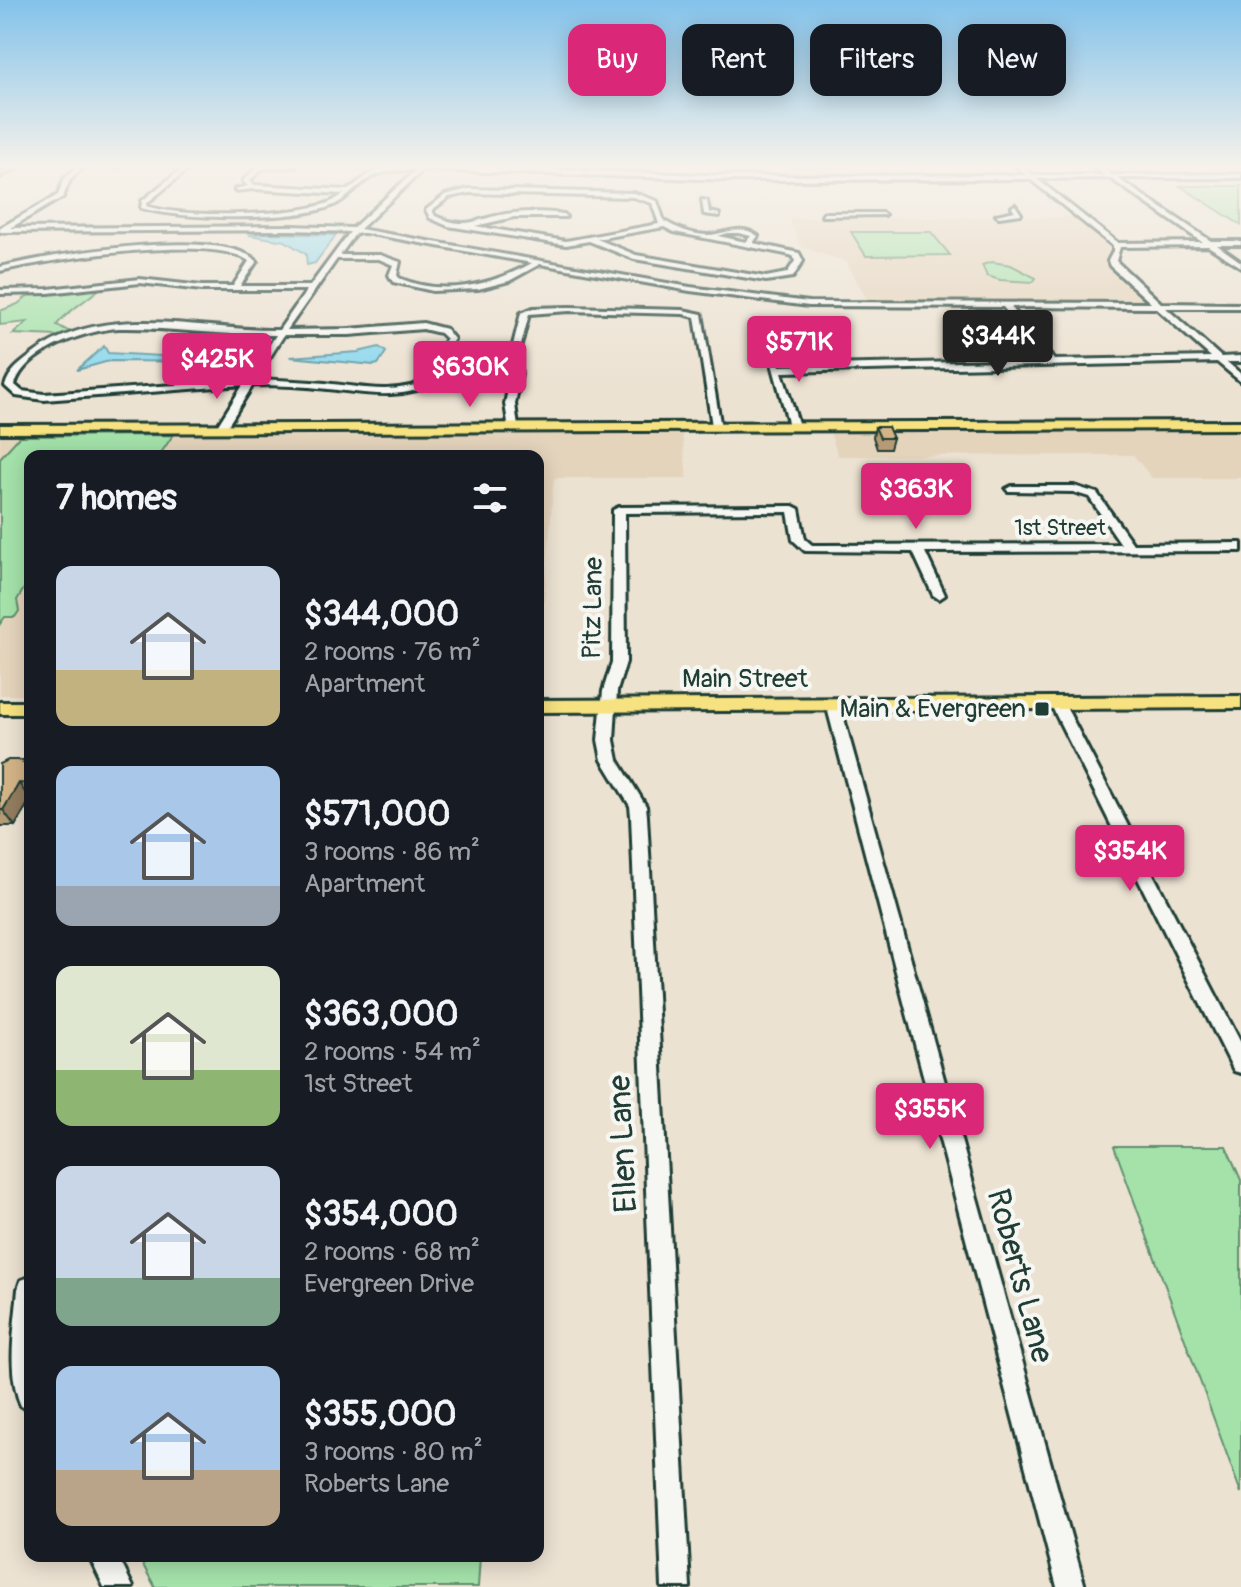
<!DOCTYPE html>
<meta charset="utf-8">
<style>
:root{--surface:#171b24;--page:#242831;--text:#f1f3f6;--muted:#9ea1a6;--accent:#db2777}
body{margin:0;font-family:Pangolin,sans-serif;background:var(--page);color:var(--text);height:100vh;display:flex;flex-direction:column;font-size:30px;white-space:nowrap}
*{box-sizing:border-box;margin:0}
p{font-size:26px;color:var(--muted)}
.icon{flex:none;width:44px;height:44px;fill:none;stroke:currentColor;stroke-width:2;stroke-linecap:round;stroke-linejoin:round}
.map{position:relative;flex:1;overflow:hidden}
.details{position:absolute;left:24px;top:450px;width:520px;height:1112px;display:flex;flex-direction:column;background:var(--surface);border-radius:16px;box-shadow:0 4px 20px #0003}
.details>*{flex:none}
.guide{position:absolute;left:568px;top:24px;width:552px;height:72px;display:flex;gap:16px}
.price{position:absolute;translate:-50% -68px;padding:0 18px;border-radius:8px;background:var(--accent);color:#fff;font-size:26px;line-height:52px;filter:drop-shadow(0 2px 4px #0008)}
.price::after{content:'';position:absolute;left:50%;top:48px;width:24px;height:18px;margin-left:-12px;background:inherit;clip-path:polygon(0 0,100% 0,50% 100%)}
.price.active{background:#222;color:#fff}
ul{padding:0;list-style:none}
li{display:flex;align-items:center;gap:24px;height:200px;padding:0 32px}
li span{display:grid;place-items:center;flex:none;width:224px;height:160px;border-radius:16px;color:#555}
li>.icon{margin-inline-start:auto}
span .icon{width:96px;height:96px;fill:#fffc;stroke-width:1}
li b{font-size:34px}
h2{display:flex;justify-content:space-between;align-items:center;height:96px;padding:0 32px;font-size:34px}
.chip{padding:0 28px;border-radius:16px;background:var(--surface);box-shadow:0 4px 20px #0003;font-size:28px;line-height:72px}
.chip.active{background:var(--accent);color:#fff}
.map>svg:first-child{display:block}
.built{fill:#e5d4bc}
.green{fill:#a4e2aa;stroke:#62906f;stroke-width:2}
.water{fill:#8dd8ee;stroke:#619aa4;stroke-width:2}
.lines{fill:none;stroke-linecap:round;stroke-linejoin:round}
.minor-casing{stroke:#1f3d34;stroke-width:6}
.major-casing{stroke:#1f3d34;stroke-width:6}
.minor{fill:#f6f6f2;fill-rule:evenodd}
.major{fill:#f7e281;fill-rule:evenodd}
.wall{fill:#b69a74;stroke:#1f3d34;stroke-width:2}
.shaded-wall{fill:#947d5e;stroke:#1f3d34;stroke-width:2}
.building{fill:#d4b387;stroke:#1f3d34;stroke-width:2}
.poi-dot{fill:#1f3d34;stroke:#f6f6f2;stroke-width:3}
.labels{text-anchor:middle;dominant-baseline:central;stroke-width:8;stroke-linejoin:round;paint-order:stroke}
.far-street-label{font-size:22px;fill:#1f3d34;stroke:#f6f6f2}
.street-label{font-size:26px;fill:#1f3d34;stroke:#f6f6f2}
.poi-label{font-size:26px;fill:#1f3d34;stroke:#f6f6f2;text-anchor:end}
.near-street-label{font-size:32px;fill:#1f3d34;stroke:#f6f6f2}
</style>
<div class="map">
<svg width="1241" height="1587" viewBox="0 0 1241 1587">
<rect width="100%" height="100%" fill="#ece2d2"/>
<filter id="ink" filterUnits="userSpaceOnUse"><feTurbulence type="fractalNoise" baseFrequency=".0125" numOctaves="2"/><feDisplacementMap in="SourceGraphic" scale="16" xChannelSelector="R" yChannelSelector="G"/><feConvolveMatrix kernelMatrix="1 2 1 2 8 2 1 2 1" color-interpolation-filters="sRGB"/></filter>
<g filter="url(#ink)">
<g class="built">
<path d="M1076,217L1112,245L1108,255L1110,266L1151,304L868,302L847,262L801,247L789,218Z"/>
<path d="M1241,431V478H1152L1133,455L838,456L830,432Z"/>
<path d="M682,432L687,478H554L538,676V456H30V695H0V436Z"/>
</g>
<g class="green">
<path d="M1180,186H1241V225Z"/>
<path d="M851,232H931L950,255L866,256Z"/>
<path d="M992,262L1011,265L1036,278L1033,282L1000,280L987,276L982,265Z"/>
<path d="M103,286C91,297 62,315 57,325L70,332L58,336L13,334L27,322L0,325V311L18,304L31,293Z"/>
<path d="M173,435L159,456H30V579L17,600L19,611L15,617H5L0,624V458L20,436Z"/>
<path d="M1114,1146H1226L1241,1180V1493Z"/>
<path d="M138,1556H480L478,1587H155Z"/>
</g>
<g class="water">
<path d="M265,233L336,235L315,263L307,265L306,254L285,241L249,235Z"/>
<path d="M104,346L108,353L162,356L206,353L242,356L233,362L109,361L77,370Z"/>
<path d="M379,347L386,352L378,364L374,365L290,357L358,352Z"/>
</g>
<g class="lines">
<g class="minor-casing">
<g id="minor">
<path d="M79,165H85L70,180L63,197L10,228L291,226L353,228L416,170C397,170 379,170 364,182C352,191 344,202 329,207C291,221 179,220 141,208L142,201L186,165H193L147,203L146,206C185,218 283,216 322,205C330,203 337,199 344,194L253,189L235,191V189L248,186L243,181L259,165L295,167L262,169L249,181L255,185L348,190L372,172L385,168L422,165L735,176L1026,175L1014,165H1021L1033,175H1104L1091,165H1098L1112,175L1241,174V178H1117L1211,241H1241V245H1217L1241,262V267L1208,246L1120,247L1116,261L1161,303L1241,304V308H1166L1221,357L1241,356V362H1227L1241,374V382L1217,362L782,372L799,426L794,429L789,426L768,349H774L780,366L1045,360L1003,307L809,306L690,291L540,264L509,281L478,289L433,291L393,282L389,275L393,265L379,259H337L287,330L349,329L423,323L446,329L454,339L444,355L437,382C401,401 366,393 328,389C303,386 278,385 253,385L225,430L221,431L216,428L243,385L44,400L16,396L5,386C9,371 21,363 33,354C103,300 198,331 279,330L307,290H202L140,283L48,293L0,294V290L48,289L140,279L202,286H233L249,261C212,233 47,260 0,271V267C50,255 219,226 257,261L240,286H310L350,232L291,230L0,232V228L58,195L64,179ZM423,170L735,180L1030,179L1113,246V251L1108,261L1110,266L1151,303L809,302L690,287L360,229ZM1110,178L1202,242L1118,243L1037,179ZM356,233H365L532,263C492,285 443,297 399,278L397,275L400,262L380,255H340ZM1011,307L1156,308L1211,357L1054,360ZM119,328C171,327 223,336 276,335L247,380L44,394L22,391L15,385C24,351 87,330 119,328ZM423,329L440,333L446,339L436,355L430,379C396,396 361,387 325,383C302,381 280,380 256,379L284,335H349Z"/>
<path d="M91,165H120L117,167Z"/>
<path d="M469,189L634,193L657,201L664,221C676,228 693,235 708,235C727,234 740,223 758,236L753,243L799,253L803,261L793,277L766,281L634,259L589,241L566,245L448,226L430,218L426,210L445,195ZM469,193L633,197L652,203L659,224L566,241L475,226L514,217H566L564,214C547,212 530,211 514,213C478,216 471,232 435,216L432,210L449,197ZM664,227L674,232L786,254L793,256L795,261L787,273L766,277L636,255L597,239ZM728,233H739L751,236L746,242L718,236Z"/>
<path d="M702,200L707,201L709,212L719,214V216L704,214Z"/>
<path d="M1015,205L1021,214L999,217L996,215L1015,211L1012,207Z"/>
<path d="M824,213H882L885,215L822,216Z"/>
<path d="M569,307L683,310L702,314L721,428L712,426L695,317L683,314L569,311L529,314L518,357L521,374L515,404L518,427L509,429L505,404L511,374L510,357L521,313L533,308Z"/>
<path d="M1012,486H1074L1097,493L1133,544L1241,543V551L925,552L945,595L939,599L933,595L913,552L805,551L793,540L788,512L625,513L626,662L617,691L614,740L618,760L646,806L647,816L690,1587H662L631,816L630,806L602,760L598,740L603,691L612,662L613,510L619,507L793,506L799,509L805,539L812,545H820L1121,544L1089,497L1073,492L1008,491L1006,489Z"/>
<path d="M1057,698L1064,703L1241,1043V1073L1234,1071L1050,703Z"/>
<path d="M833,699L840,704L1085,1587H1057L826,704Z"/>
<path d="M30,1277V1410L21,1406C6,1370 15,1327 18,1289L21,1280Z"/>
<path d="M89,1556H118L133,1587H104Z"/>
</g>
</g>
<g class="major-casing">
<g id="major">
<path d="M1241,421V429L0,433V425Z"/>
<path d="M1241,696V708L538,712V700Z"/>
<rect x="0" y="702" width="30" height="12"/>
</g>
</g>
<use href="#minor" class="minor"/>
<use href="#major" class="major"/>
</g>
<g class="wall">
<path d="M875,427L893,438L890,449H877L873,437Z"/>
<path d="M25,760L27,763H30V800L15,826H0V764Z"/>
</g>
<g class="shaded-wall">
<path d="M9,165H27L0,179V170Z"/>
<path d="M19,783L30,800L15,826L3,810Z"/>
</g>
<g class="building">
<path d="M0,165H9L0,170Z"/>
<path d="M875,427H888L893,438H880Z"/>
<path d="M8,760H25L23,763H30V784L19,783L3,810H0V764Z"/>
</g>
</g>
<linearGradient id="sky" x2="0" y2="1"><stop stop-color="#83c2ea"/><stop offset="0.43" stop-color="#f6f2eb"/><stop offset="1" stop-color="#f6f2eb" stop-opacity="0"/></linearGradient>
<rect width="1241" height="387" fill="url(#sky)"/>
<rect class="poi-dot" x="1034" y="701" width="16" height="16" rx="4"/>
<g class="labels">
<g class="far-street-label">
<text x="1060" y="528">1st Street</text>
</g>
<g class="street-label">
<text transform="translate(593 608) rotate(-89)">Pitz Lane</text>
<text x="745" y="679">Main Street</text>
</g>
<g class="poi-label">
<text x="1026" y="709">Main &amp; Evergreen</text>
</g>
<g class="near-street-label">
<text transform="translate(623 1144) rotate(-93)">Ellen Lane</text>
<text transform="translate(1020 1276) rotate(75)">Roberts Lane</text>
</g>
</g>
</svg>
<b class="price active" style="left:998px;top:378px">$344K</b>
<b class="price" style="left:799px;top:384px">$571K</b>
<b class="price" style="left:217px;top:401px">$425K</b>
<b class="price" style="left:470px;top:409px">$630K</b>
<b class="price" style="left:916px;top:531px">$363K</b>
<b class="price" style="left:1130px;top:893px">$354K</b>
<b class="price" style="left:930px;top:1151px">$355K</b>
<div class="guide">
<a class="chip active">Buy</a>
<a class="chip">Rent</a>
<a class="chip">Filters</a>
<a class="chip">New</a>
</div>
<section class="details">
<h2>7 homes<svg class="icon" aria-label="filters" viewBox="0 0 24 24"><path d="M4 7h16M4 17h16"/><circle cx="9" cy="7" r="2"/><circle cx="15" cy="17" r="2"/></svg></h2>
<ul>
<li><span style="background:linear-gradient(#c9d6e8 65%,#c2b280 0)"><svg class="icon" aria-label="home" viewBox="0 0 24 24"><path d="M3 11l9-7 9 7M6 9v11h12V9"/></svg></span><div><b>$344,000</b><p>2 rooms · 76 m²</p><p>Apartment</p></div></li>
<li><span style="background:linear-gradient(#a9c7e8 75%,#9aa5b1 0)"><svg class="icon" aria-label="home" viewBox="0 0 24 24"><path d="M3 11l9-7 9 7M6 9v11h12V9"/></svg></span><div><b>$571,000</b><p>3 rooms · 86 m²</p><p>Apartment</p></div></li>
<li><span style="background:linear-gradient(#dfe7d0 65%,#8fb573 0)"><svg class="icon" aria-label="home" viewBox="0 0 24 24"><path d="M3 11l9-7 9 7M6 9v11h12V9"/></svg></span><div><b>$363,000</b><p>2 rooms · 54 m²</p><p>1st Street</p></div></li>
<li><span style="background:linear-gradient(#c9d6e8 70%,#7fa58c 0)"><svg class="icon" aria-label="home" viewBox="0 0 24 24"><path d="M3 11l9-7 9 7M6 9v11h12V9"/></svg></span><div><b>$354,000</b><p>2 rooms · 68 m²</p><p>Evergreen Drive</p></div></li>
<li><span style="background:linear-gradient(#a9c7e8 65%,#b9a48a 0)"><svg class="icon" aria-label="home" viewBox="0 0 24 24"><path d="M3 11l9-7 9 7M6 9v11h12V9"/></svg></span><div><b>$355,000</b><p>3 rooms · 80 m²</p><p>Roberts Lane</p></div></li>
</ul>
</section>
</div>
